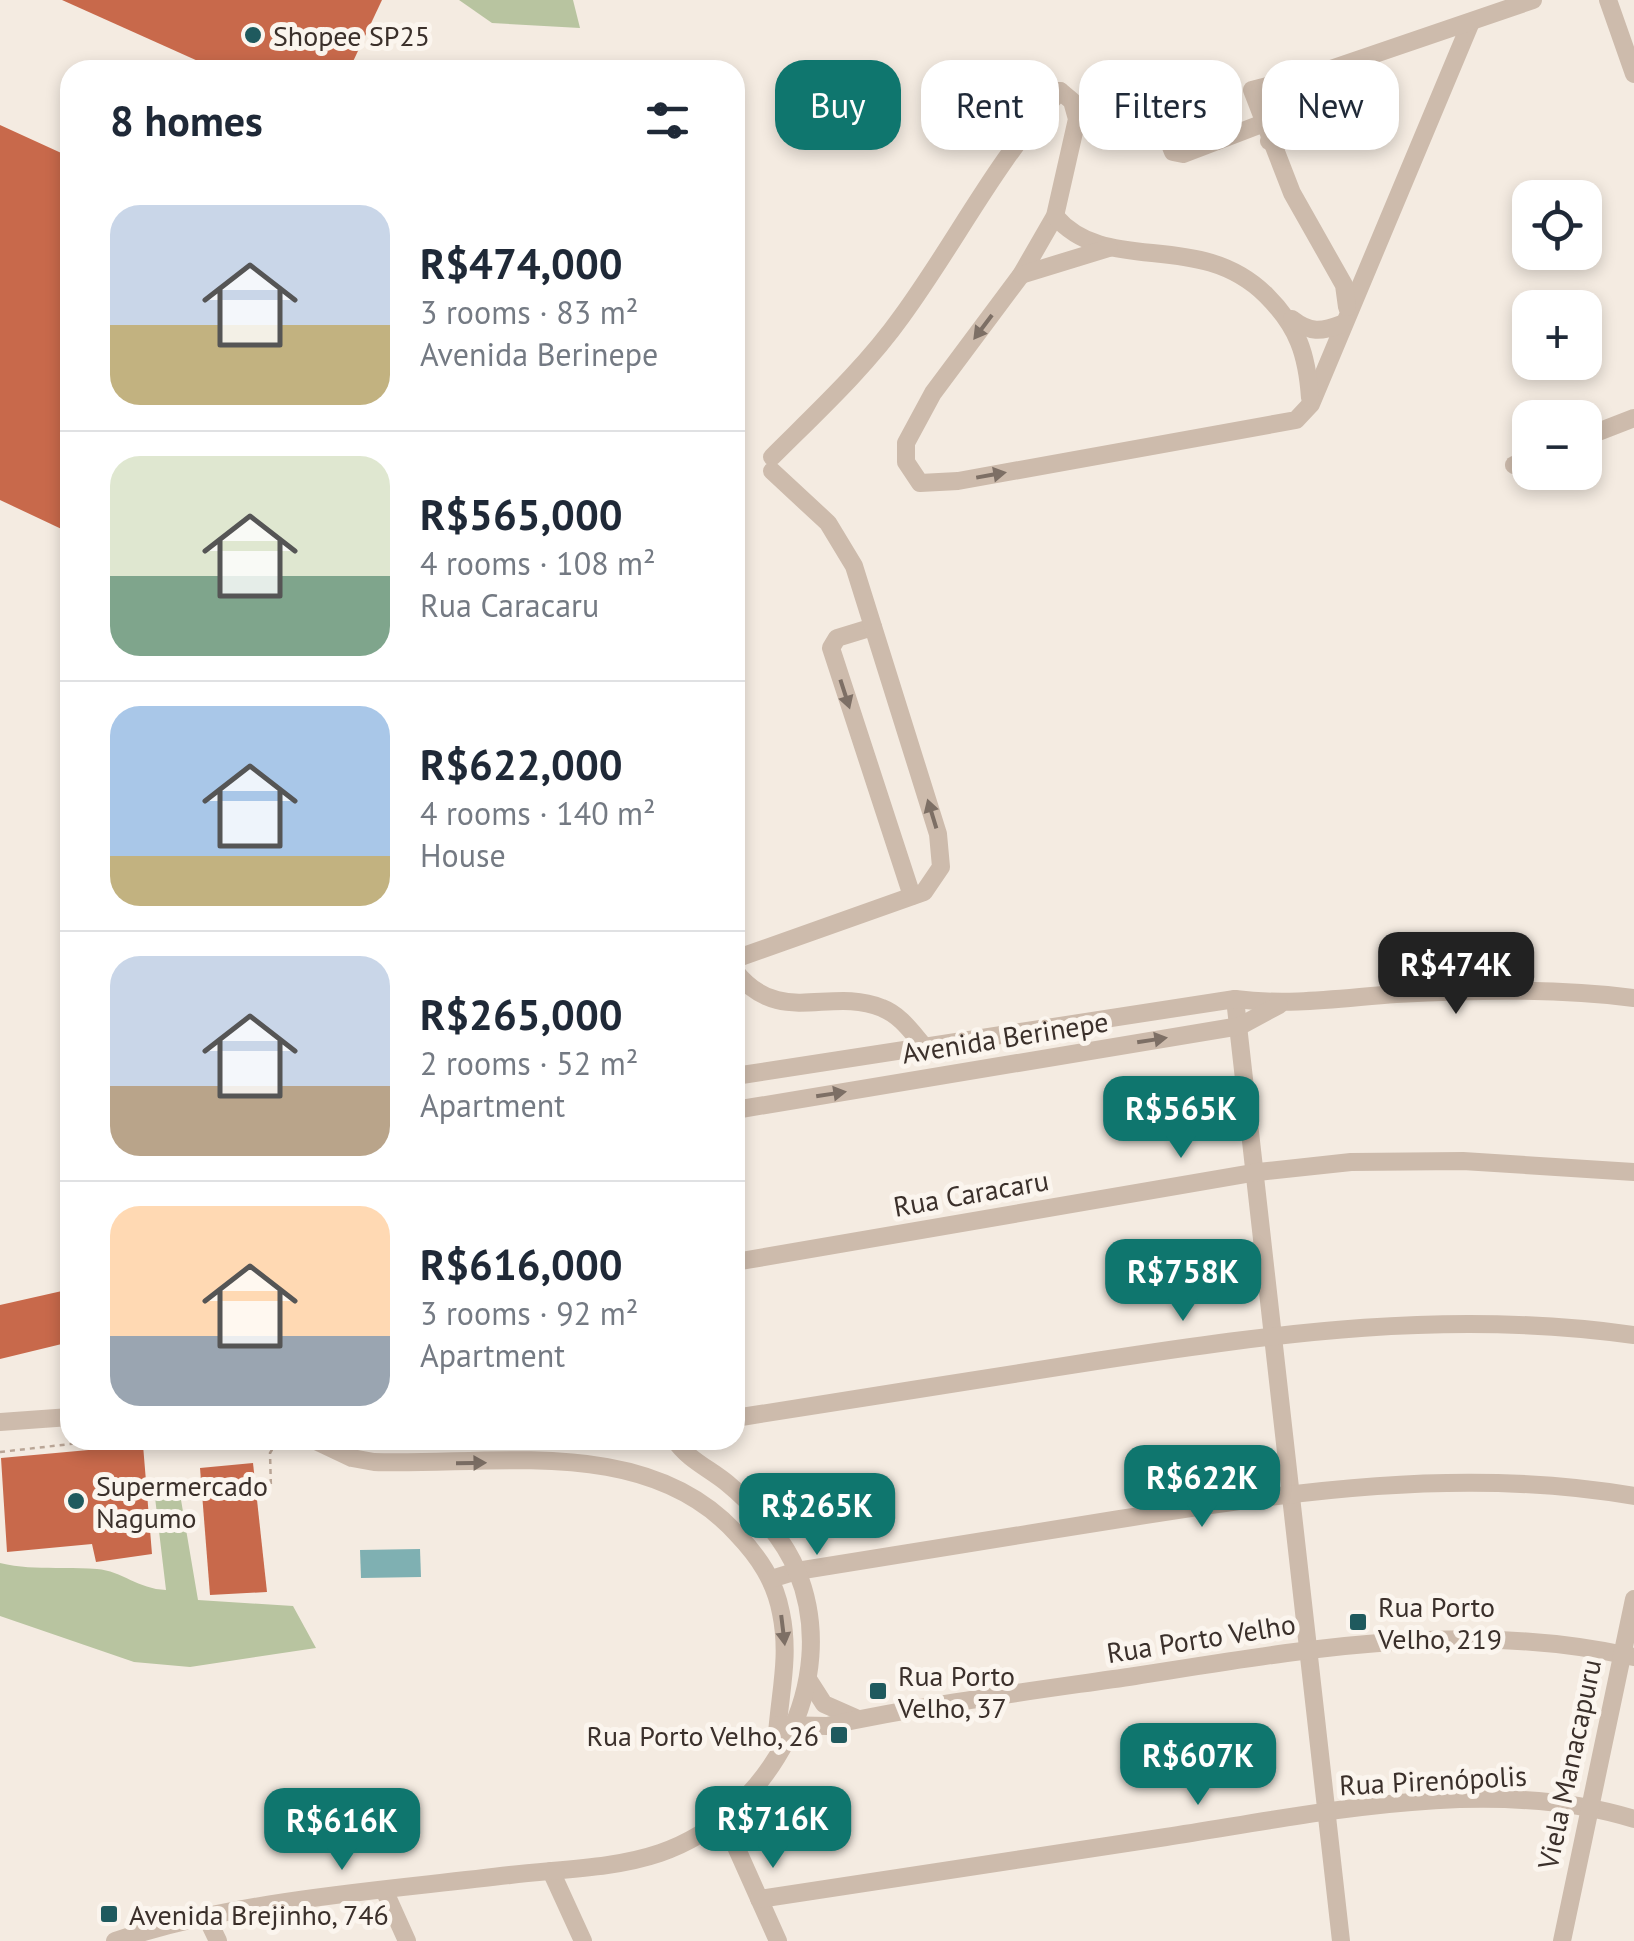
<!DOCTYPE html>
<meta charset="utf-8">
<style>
:root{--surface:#fff;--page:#f6f6f7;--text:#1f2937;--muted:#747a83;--line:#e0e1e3;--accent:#0f766e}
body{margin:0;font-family:"PT Sans",sans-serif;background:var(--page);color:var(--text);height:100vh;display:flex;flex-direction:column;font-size:38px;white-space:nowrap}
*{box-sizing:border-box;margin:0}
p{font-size:32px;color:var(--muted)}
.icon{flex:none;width:55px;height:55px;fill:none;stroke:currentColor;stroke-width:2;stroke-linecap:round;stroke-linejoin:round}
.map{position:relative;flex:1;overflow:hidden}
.details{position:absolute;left:60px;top:60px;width:685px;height:1390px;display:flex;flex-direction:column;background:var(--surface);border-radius:30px;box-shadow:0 5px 15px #0003}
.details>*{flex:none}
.hud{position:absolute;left:775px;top:60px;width:708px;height:90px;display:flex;gap:20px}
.tools{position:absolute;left:1512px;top:180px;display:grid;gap:20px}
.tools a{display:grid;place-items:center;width:90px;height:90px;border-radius:20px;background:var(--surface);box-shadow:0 5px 15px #0003;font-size:50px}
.price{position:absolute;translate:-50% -85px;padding:0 22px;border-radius:20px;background:var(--accent);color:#fff;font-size:32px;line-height:65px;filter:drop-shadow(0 2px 5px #0008)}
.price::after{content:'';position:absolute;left:50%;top:60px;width:30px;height:22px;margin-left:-15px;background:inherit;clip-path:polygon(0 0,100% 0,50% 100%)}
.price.active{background:#222;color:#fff}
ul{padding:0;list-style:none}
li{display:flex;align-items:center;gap:30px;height:250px;padding:0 50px}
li+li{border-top:2px solid var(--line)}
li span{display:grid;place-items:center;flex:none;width:280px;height:200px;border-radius:30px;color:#555}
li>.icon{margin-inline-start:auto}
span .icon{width:120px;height:120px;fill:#fffc;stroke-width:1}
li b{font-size:42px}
h2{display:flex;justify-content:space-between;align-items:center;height:120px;padding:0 50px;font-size:42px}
.tag{padding:0 35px;border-radius:30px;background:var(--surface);box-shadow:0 5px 15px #0003;font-size:35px;line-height:90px}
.tag.active{background:var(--accent);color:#fff}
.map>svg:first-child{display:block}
.green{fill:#b8c4a0}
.water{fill:#7fb0b2}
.building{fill:#c8694b}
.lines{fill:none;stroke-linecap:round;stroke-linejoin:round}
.path{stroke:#b9a596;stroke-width:2.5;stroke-dasharray:5 5;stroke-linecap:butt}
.minor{stroke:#cdbbac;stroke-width:18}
.oneway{fill:#7d6f65}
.poi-dot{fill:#1f5a5e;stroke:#fbf5ee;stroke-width:4}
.labels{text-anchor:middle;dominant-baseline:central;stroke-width:10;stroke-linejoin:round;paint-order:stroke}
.poi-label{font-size:28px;fill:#3b302b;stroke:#fbf5ee;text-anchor:start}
.street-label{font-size:28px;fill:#3b302b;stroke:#fbf5ee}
</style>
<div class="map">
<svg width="1634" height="1941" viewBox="0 0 1634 1941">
<rect width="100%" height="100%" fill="#f4ebe1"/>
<g class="green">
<path d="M459,0H573L580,28L492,23Z"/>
<path d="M179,1488L198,1600L293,1606L316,1648L190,1667L134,1662L0,1616V1563C33,1571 64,1566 97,1569C122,1571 138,1589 166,1590L154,1489Z"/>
</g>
<path class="water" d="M420,1549L421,1577L361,1578L360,1550Z"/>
<g class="building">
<path d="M62,0H382L349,70H218Z"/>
<path d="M0,125L70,157V533L0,500Z"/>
<path d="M62,1291L70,1342L0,1359V1305Z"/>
<path d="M143,1445L152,1554L96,1562L92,1544L7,1552L1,1458Z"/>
<path d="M253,1463L267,1592L210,1595L200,1468Z"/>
</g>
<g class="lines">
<g class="path">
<path d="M0,1452L106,1440"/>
<path d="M256,1489H271L270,1453L278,1440"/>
</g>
<g class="minor">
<path d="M1608,0L1634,74"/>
<path d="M1037,94L1060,91L1072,101L1077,119L1055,216L1021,275L933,393L906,443V462L920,483L958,481L1296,420L1311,404L1471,22"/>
<path d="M1161,122L1173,152L1183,154L1264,123"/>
<path d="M1269,141L1284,102L1309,76"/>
<path d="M1055,216C1107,277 1198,228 1266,295C1298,327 1307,354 1310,398"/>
<path d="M1021,275L1109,248"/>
<path d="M1347,307L1344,285L1292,193L1252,90L1325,71L1533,0"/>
<path d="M1292,319C1310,333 1321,332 1342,324"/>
<path d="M1585,437L1634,418"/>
<path d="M772,457C817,412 865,368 902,316C958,239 994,163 1060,91"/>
<path d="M1514,465L1530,459"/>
<path d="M873,627L837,638L831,648L912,896"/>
<path d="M735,959L924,892L941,867L938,834L854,566L828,523L772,471"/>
<path d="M735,971C780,1028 829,986 882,1008C900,1015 911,1031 923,1045"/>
<path d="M1235,999L1341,1941"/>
<path d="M735,1076L1235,999C1290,1006 1341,998 1396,994C1475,990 1556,988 1634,998"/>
<path d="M735,1110L1240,1026L1279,1005"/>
<path d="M735,1262L1258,1172L1351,1162L1463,1161L1634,1172"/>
<path d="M735,1418C855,1399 976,1380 1096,1361C1279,1333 1449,1309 1634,1335"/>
<path d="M0,1422L70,1417"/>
<path d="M314,1440L352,1458L374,1462C494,1466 647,1434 737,1534C759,1557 775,1581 781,1613C790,1656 780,1692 777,1734"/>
<path d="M392,1440H470"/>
<path d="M771,1579L797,1571C905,1554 1013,1537 1120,1519C1291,1492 1462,1466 1634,1496"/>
<path d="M808,1679L824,1704L858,1719"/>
<path d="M778,1725L827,1726C929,1704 1032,1691 1135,1676C1302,1650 1467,1619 1634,1657"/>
<path d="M724,1820L778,1941"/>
<path d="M551,1871L583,1941"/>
<path d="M385,1892L407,1941"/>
<path d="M759,1899C895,1878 1031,1858 1166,1837C1311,1815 1490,1774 1634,1819"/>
<path d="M206,1916L218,1941"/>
<path d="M115,1941C240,1899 380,1891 510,1875C559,1869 613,1869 660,1853C769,1816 843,1682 797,1571C784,1539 754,1505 727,1483C710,1469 687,1459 675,1440"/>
<path d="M1562,1941L1634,1599"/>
</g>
</g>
<defs><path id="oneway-solid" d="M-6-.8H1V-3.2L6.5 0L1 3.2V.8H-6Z" transform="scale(2.5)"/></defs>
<g class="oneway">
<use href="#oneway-solid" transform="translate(983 327) rotate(127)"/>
<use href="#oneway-solid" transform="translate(991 475) rotate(-10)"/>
<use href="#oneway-solid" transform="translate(845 694) rotate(72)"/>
<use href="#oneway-solid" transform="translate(932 814) rotate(-107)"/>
<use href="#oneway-solid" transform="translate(1152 1040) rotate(-9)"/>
<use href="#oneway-solid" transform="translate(831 1094) rotate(-9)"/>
<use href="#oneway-solid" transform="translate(471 1463) rotate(-1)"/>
<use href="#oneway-solid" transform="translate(783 1630) rotate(83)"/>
</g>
<g class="poi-dot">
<circle cx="253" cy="35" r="10"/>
<circle cx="76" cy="1501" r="10"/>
<rect x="1348" y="1612" width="20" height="20" rx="5"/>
<rect x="868" y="1681" width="20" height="20" rx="5"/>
<rect x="829" y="1725" width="20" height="20" rx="5"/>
<rect x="99" y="1904" width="20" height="20" rx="5"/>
</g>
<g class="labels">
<g class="poi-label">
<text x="273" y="35">Shopee SP25</text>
<text x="96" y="1485">Supermercado<tspan x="96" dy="32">Nagumo</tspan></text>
<text x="1378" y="1606">Rua Porto<tspan x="1378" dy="32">Velho, 219</tspan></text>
<text x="898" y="1675">Rua Porto<tspan x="898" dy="32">Velho, 37</tspan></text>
<text x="819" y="1735" text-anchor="end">Rua Porto Velho, 26</text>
<text x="129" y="1914">Avenida Brejinho, 746</text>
</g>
<g class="street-label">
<text transform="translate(1005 1037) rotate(-9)">Avenida Berinepe</text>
<text transform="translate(971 1193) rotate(-10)">Rua Caracaru</text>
<text transform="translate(1201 1638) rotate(-9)">Rua Porto Velho</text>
<text transform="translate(1569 1764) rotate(-78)">Viela Manacapuru</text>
<text transform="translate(1433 1780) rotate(-3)">Rua Pirenópolis</text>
</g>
</g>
</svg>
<div class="tools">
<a><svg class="icon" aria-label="locate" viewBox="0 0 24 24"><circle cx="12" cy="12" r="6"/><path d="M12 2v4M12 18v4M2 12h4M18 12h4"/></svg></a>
<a>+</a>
<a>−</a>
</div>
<b class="price active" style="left:1456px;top:1017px">R$474K</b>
<b class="price" style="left:1181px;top:1161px">R$565K</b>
<b class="price" style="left:1183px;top:1324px">R$758K</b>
<b class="price" style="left:1202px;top:1530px">R$622K</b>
<b class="price" style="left:817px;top:1558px">R$265K</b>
<b class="price" style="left:1198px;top:1808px">R$607K</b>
<b class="price" style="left:773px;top:1871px">R$716K</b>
<b class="price" style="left:342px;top:1873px">R$616K</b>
<div class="hud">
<a class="tag active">Buy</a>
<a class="tag">Rent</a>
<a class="tag">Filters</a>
<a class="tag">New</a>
</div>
<section class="details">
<h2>8 homes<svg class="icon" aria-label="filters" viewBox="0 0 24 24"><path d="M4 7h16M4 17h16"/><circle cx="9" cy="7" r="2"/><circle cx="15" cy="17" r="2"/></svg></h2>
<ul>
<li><span style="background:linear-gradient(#c9d6e8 60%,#c2b280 0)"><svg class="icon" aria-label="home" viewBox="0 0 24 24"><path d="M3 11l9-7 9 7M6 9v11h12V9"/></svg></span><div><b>R$474,000</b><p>3 rooms · 83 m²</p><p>Avenida Berinepe</p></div></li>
<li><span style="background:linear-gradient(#dfe7d0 60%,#7fa58c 0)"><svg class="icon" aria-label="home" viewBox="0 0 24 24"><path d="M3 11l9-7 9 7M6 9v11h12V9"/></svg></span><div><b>R$565,000</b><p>4 rooms · 108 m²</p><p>Rua Caracaru</p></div></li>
<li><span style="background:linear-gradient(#a9c7e8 75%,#c2b280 0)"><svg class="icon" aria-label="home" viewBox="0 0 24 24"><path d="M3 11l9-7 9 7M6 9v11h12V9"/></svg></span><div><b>R$622,000</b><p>4 rooms · 140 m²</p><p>House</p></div></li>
<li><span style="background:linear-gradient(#c9d6e8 65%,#b9a48a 0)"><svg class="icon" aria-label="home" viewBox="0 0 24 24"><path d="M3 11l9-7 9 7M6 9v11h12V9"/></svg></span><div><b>R$265,000</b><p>2 rooms · 52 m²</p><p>Apartment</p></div></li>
<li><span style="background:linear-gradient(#ffd9b3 65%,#9aa5b1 0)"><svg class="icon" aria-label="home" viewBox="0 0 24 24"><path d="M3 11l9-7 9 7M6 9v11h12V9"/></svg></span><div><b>R$616,000</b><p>3 rooms · 92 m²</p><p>Apartment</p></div></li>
</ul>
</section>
</div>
